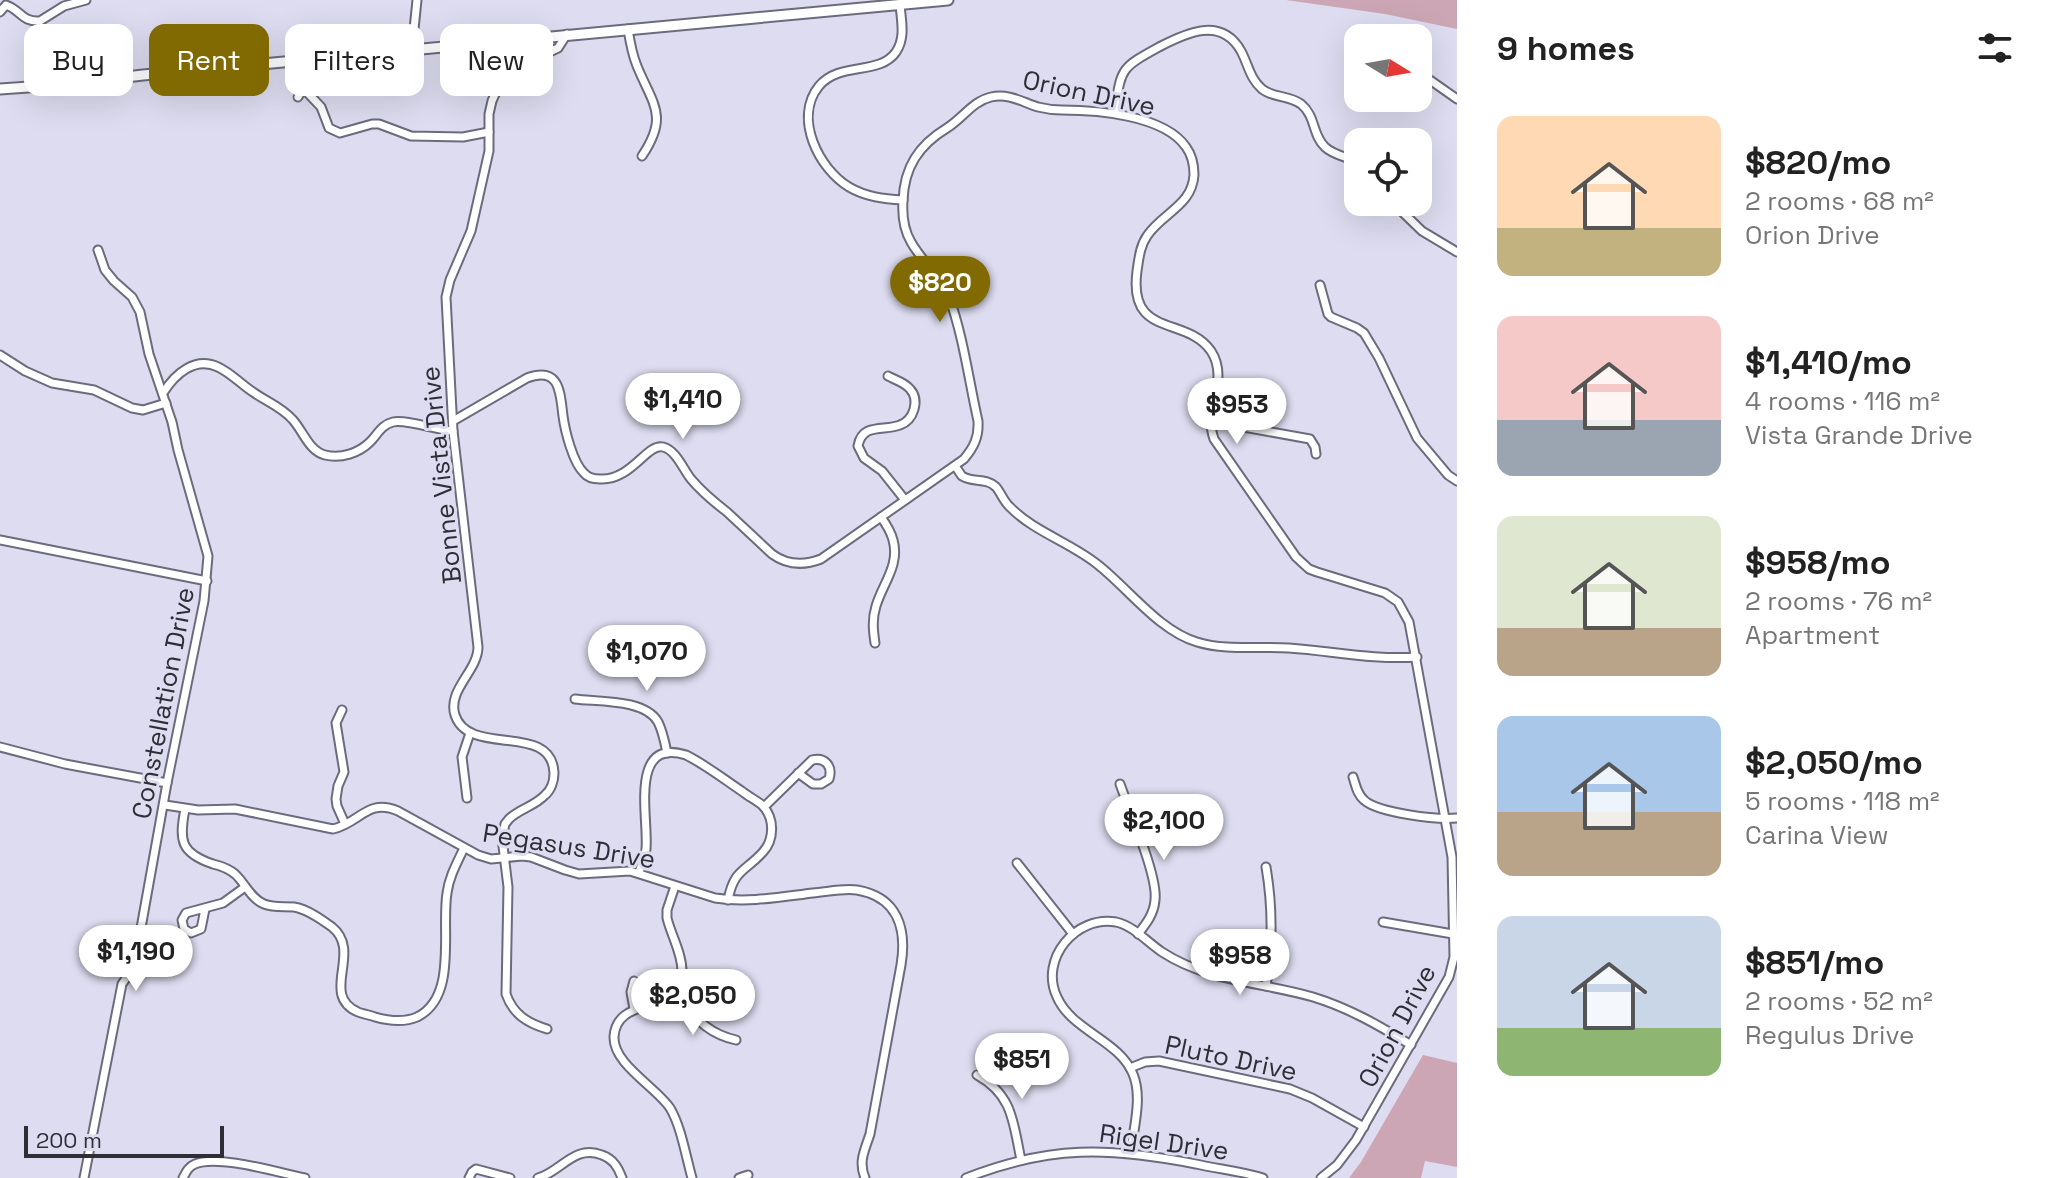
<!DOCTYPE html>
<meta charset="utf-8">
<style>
:root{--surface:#fff;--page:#f2f2f2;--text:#222;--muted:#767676;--accent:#816a02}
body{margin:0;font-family:"Space Grotesk",sans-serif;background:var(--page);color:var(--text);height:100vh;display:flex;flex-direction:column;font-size:30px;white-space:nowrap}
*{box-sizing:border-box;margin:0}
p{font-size:26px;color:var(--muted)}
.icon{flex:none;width:44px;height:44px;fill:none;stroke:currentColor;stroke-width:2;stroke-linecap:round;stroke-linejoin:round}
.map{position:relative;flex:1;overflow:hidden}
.panel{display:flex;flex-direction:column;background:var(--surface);width:600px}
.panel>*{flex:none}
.guide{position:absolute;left:24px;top:24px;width:760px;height:72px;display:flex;gap:16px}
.needle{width:52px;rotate:101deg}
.fabs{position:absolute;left:1344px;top:24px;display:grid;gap:16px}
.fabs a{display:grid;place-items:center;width:88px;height:88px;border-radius:16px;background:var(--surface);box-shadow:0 8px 32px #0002;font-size:40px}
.scale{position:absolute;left:24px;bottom:20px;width:200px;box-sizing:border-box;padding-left:8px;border:4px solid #2f2e36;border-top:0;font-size:22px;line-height:28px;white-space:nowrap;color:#2f2e36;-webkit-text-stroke:6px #dddcf0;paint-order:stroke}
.price{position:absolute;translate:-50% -68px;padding:0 18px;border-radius:28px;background:#fff;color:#222;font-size:26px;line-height:52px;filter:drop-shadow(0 2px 4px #0008)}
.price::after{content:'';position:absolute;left:50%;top:48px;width:24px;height:18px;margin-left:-12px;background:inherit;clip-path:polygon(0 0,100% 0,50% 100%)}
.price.on{background:var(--accent);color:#fff}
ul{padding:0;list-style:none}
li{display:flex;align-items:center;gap:24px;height:200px;padding:0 40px}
li span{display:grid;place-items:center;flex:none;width:224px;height:160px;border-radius:16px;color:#555}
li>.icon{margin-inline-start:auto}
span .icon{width:96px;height:96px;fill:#fffc;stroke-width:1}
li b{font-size:34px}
h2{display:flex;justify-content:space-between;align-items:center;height:96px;padding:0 40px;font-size:34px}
.tag{padding:0 28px;border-radius:16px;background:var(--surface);box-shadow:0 8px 32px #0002;font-size:28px;line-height:72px}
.tag.on{background:var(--accent);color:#fff}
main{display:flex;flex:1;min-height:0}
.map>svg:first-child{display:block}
.green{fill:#cca6b4}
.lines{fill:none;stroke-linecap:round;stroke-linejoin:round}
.minor-casing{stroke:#6c6b7d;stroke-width:11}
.tertiary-casing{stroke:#6c6b7d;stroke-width:13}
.minor{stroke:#fff;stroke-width:7}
.tertiary{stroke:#fff;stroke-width:9}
.labels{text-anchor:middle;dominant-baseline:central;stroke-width:6;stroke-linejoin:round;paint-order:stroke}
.street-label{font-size:26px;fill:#2f2e36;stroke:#dddcf0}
</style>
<main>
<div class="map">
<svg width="1457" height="1178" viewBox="0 0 1457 1178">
<rect width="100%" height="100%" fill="#dddcf0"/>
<g class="green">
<path d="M1286,0H1457V29L1385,14Z"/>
<path d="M1423,1055L1457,1063V1167L1425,1161L1421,1178H1349L1361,1162Z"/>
</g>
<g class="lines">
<g class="minor-casing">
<g id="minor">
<path d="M900,4C901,20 906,37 896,52C879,76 840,61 819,86C793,118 819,169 849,187C866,197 884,199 903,200"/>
<path d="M0,12L6,5C21,10 21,22 40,21L64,6L86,0"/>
<path d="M628,29C630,42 632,54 637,66C653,105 669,116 642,156"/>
<path d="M414,50L413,39L417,0"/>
<path d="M1430,80L1457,99"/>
<path d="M303,88L321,107L329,128L340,133L372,124H379L411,136L463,137L489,132"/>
<path d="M298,97L309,79L327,69L331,57"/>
<path d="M1114,113C1122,68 1119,69 1159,47C1186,33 1221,16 1241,51C1248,64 1250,79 1262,89C1273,98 1289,95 1301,104C1316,116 1312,135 1325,147C1333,155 1347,157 1358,162"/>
<path d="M1392,202L1422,231L1457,252"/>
<path d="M1320,285L1328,314L1331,317L1357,328L1364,333L1379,358L1417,438L1448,475L1457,481"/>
<path d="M0,355L25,371L52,383L94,390L132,408L143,410L166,403"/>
<path d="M888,376C895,380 904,382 910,389C920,400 914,420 900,425C890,429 878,427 868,431C862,434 859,440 858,446L864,458L882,471L905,500"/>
<path d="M163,393C175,374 195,356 218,367C231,373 242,385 253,392C267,402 282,407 293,420C303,431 309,451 325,455C341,459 359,453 370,442C378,434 381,425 393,422C406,419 437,430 453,431"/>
<path d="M453,421L527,378C560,366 560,392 563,416C565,431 573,463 584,473C588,478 594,479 600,479C631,481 647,443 663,447C676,450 683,469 691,479C701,491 714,502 727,512C742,526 757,540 772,554C787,565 803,566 821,559L964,459C974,447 979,437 978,421C969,381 963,335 949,297C940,275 922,262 911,242C904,230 902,216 903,201C904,167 919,145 947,128C963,118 973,101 991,97C1009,93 1022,102 1038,107C1046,109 1054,110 1062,110C1097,110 1164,115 1186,147C1192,155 1194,165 1194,175C1192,206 1162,213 1147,236C1140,246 1139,258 1137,271C1128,339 1186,315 1211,351C1230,380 1203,410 1214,439L1296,557L1309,569L1317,572L1385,593L1398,602L1409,622L1452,857L1454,957L1449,977L1356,1140L1337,1165L1321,1178"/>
<path d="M1210,421L1310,439L1315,447L1316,454"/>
<path d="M955,466C956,467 961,475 962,476C972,483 986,477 996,487C1001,493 1004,502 1010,507C1033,531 1071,543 1097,564C1128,588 1159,631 1197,642C1226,651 1259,646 1289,648C1333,651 1372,660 1417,657"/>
<path d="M0,540L207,581"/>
<path d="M875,643C873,630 872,619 876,606C883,583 900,565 893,540C891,532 886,524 881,517"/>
<path d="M575,699C599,702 645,699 658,722C663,732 665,743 667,753"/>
<path d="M342,710L336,723L344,772L338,786L336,799L337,806L345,824"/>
<path d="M0,747L65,764L167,783"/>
<path d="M1353,777C1356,786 1357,794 1364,800C1378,813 1437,820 1457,818"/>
<path d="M1120,784C1129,810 1158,876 1155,900C1154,914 1146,924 1138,934"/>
<path d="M467,798L462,757L470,733"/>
<path d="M165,805L198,810L235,809L333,829C360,823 367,798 398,811L478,855L491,859L522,856L531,857L565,870L579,874L630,871L715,898C748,903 780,897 813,893C827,892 843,888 857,890C898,897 907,929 901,965L870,1134C865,1150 858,1161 865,1178"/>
<path d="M764,807L812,760C825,757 833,766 829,779L821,784H813L798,773"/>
<path d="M185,809C179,840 180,853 213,864C221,866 228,868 235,874C245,883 251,899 264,904C274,908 284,906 294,907C307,909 321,919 332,927C363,952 319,995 358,1012C363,1014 370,1015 375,1017C389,1021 403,1023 417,1017C458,997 441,930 447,893C449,877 457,863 464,848"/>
<path d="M1017,863L1073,934"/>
<path d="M1266,867C1273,908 1273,945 1266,986"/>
<path d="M639,873C641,865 645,857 646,849C649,819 628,737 686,755C706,765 725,780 743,792C749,797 758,801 763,806C775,819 774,840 763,852C745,872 734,869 728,900"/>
<path d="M675,886L667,910V918C671,935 682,953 682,971C682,1016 616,994 614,1037C613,1064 656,1087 670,1108C681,1126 686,1157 692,1178"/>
<path d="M205,909L201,929L191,933L184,929L182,920L186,913L223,903L245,887"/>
<path d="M1383,922L1453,934"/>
<path d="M674,994C695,1016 705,1033 736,1040"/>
<path d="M634,1009L631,992L634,981"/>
<path d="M547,1029C527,1023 513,1014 506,994L508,887L502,838L505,824L509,819C519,809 535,806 545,795C551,790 554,781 554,773C552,721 469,758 455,715C447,690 478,671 478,647L453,431L446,297L450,280L471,231L489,151V114L492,101L495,94L513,71L524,64L558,48L567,34"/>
<path d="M1130,1068L1145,1062L1159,1061L1290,1089L1312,1098L1364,1127"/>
<path d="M977,1075C1013,1095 1013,1122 1021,1160"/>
<path d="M1131,1153C1133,1129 1143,1098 1133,1074C1119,1040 1072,1031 1057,997C1039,959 1076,915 1116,922C1134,926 1147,942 1162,952C1208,982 1262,982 1313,997C1349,1008 1380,1026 1411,1045"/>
<path d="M84,1178L122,984L134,967L167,783L204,601L208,556L178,450L172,422L149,354L140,312L132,297L114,281L105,270L98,250"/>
<path d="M183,1178C186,1172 188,1167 195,1164C217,1154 280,1173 305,1178"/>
<path d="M469,1178L472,1172L476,1169L510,1178"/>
<path d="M538,1178C561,1172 574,1144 602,1155C613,1159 618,1167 622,1178"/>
<path d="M739,1178L748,1175"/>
<path d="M966,1178C1050,1145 1109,1147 1196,1164C1218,1169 1241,1171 1263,1178"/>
</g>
</g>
<g class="tertiary-casing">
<path id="tertiary" d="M0,89L57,85L143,75L948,0"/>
</g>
<use href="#minor" class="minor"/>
<use href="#tertiary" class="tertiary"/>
</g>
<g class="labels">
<g class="street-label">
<text transform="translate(1089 93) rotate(12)">Orion Drive</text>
<text transform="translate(441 475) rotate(-96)">Bonne Vista Drive</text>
<text transform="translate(163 703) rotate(-79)">Constellation Drive</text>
<text transform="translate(569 846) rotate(9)">Pegasus Drive</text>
<text transform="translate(1397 1026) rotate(-62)">Orion Drive</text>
<text transform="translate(1231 1058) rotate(12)">Pluto Drive</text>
<text transform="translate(1164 1142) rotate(8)">Rigel Drive</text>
</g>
</g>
</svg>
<div class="fabs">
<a><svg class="needle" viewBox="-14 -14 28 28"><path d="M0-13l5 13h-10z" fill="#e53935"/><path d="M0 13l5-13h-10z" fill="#767676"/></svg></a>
<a><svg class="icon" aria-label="locate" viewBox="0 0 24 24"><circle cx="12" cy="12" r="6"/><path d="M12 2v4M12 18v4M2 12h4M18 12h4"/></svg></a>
</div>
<div class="scale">200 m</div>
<b class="price on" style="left:940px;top:324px">$820</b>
<b class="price" style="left:683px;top:441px">$1,410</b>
<b class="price" style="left:1237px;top:446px">$953</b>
<b class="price" style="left:647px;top:693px">$1,070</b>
<b class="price" style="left:1164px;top:862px">$2,100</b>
<b class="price" style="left:136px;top:993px">$1,190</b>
<b class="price" style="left:1240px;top:997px">$958</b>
<b class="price" style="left:693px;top:1037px">$2,050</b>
<b class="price" style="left:1022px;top:1101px">$851</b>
<div class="guide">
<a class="tag">Buy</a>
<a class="tag on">Rent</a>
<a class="tag">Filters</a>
<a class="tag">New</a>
</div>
</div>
<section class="panel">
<h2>9 homes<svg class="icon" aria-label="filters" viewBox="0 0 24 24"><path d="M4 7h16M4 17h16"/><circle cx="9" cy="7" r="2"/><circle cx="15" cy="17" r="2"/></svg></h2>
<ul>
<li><span style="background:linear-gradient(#ffd9b3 70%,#c2b280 0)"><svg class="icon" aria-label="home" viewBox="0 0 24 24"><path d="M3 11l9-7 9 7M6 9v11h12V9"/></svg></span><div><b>$820/mo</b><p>2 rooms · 68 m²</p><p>Orion Drive</p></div></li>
<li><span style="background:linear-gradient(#f6c9c9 65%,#9aa5b1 0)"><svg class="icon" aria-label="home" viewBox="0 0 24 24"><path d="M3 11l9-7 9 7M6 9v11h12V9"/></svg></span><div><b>$1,410/mo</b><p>4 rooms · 116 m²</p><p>Vista Grande Drive</p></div></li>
<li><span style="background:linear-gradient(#dfe7d0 70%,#b9a48a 0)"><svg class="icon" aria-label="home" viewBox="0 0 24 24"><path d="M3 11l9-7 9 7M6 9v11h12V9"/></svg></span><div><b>$958/mo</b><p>2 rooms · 76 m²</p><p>Apartment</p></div></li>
<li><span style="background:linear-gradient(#a9c7e8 60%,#b9a48a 0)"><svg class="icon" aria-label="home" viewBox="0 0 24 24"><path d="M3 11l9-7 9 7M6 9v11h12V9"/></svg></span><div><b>$2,050/mo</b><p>5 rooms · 118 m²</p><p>Carina View</p></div></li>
<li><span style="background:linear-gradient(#c9d6e8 70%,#8fb573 0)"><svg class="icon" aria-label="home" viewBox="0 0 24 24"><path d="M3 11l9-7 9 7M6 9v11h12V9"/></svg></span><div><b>$851/mo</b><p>2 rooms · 52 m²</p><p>Regulus Drive</p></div></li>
</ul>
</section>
</main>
